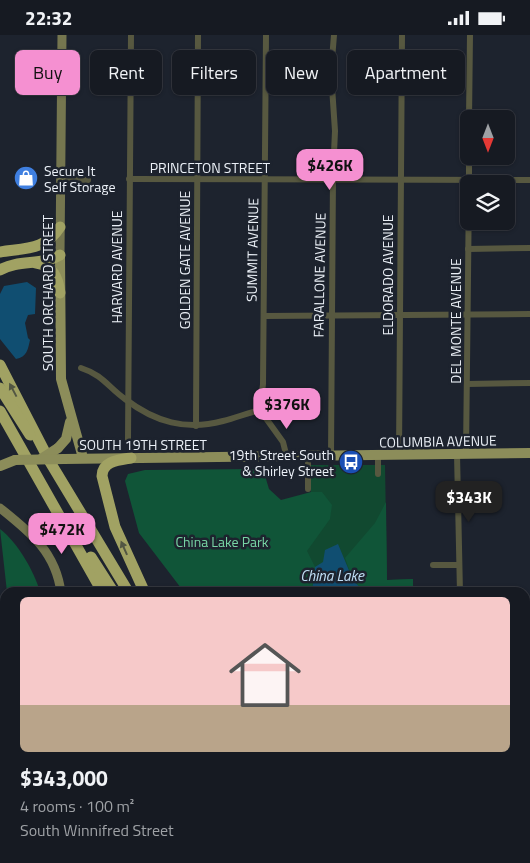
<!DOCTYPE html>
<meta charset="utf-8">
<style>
:root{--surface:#161a22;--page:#23272f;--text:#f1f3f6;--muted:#9ea1a5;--line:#353840;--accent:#f590d1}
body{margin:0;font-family:"Titillium Web",sans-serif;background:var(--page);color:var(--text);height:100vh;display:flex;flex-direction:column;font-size:19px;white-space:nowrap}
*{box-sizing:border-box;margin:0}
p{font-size:16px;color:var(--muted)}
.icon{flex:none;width:28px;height:28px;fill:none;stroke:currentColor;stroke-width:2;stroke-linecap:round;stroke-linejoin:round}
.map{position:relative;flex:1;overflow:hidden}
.panel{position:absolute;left:0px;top:552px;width:530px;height:276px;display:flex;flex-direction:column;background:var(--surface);border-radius:15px 15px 0 0;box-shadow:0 1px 4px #0004,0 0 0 1px var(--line)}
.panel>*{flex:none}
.top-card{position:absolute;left:15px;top:15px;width:500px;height:45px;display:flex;gap:10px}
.needle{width:32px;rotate:180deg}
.controls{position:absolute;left:460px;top:75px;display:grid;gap:10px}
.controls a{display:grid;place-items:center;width:55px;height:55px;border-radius:8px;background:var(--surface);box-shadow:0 1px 4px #0004,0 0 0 1px var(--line);font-size:25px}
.price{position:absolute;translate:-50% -42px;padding:0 11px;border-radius:10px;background:var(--accent);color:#111;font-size:16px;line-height:32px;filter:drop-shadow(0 1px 2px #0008)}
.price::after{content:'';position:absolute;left:50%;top:30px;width:15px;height:11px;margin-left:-8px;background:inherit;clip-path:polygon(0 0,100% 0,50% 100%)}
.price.current{background:#222;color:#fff}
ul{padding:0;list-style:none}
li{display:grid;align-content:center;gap:10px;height:265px;padding:0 20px}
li+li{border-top:1px solid var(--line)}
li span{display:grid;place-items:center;height:155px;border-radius:8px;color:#555}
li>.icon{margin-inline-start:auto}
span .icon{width:90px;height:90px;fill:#fffc;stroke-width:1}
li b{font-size:21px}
.pill{padding:0 18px;border-radius:8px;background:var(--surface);box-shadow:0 1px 4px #0004,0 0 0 1px var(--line);font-size:18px;line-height:45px}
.pill.current{background:var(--accent);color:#111}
.status{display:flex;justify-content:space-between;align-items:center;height:35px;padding:0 25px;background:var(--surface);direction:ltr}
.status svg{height:14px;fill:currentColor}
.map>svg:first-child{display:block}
.green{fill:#114930}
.forest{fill:#105538}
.water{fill:#104e71}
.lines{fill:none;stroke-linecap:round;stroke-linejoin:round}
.street{stroke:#575840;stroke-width:6}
.secondary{stroke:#75764f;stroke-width:9}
.primary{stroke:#8c8d5a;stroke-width:10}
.highway{stroke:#a1a263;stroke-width:11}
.primary-bridge{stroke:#8c8d5a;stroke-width:10}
.oneway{fill:#525643}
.labels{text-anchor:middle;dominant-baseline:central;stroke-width:5;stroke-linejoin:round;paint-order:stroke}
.street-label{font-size:14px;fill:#ebf0f7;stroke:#1d232e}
.poi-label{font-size:14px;fill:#ebf0f7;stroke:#1d232e;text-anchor:start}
.park-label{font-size:14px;fill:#78d5a5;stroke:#1d232e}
.water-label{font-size:15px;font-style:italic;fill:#c1e0f7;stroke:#1d232e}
</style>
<div class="status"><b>22:32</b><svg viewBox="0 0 49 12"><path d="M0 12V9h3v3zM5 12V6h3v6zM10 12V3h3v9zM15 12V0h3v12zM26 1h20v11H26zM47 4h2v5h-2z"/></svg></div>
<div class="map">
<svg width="530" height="828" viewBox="0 0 530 828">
<rect width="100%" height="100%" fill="#1d232e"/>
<path class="green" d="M310,430H385L387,545L413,544V557H184L256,468L311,467Z"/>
<g class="forest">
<path d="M263,434L269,454L281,465L311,457H322L332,470L330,484L307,516L315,532L312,557H184L139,498L125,446L128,439L145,435Z"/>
<path d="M386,467L387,545L413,544V557H364L353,545L345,523L375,488Z"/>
<path d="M0,494C18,508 34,536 40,557H7Z"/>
<path d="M325,824H421V828H327Z"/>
</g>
<g class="water">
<path d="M27,247L36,253L35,279L28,280L25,288L28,303L30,305C28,314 27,322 16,324L0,304V259L4,251Z"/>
<path d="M338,509L353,545L364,557H312L315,532L323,527L325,515Z"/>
</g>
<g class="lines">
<g class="street">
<path d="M266,0L263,349L260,375L283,407L287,423"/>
<path d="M469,84L470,0"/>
<path d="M65,144L88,145"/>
<path d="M129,144L530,145"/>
<path d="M469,149V121"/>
<path d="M468,214L530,213"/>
<path d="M264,281L530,279"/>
<path d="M81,333C103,340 108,352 125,364C155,387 186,396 223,386C236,383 247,378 260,375"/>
<path d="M467,349L530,348"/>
<path d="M196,391L198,0"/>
<path d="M128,404L131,0"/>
<path d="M457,419L460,558"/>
<path d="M466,419L469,153"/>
<path d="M399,421L402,0"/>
<path d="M308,422V454"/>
<path d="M331,422L333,140L335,96L331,37L334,0"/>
<path d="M378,439V421"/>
<path d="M433,530H459"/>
<path d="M0,740L5,784"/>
<path d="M525,793H530"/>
<path d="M6,824V828"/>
<path d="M463,824V828"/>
</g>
<g class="secondary">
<path d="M60,220L62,0"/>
<path d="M0,473C30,497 56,517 61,558"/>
<path d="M62,824V828"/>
</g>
<g class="primary">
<path d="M60,220L61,344L83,423"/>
<path d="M58,413L66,404L70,387"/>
<path d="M64,424L530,418"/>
<path d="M0,431L15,425"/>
</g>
<g class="highway">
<path d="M0,217C25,213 46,215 60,192"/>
<path d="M36,228C53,230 58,243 60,258"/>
<path d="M0,235C19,224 42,231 60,220"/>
<path d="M0,330L50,427L129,558"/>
<path d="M0,353L30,400"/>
<path d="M0,376L103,558"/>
<path d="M131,423C119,425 102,426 102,441L115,492L145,558"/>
<path d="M91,522L114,558"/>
<path d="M261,824L265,828"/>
<path d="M277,824L279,828"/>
<path d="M295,824L297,828"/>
</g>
<g class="primary-bridge">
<path d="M41,424L58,413"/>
<path d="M15,425L64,424"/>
</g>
</g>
<defs><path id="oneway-solid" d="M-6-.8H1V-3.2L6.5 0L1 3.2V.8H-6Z" transform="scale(1.25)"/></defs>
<g class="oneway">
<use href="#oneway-solid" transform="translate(13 355) rotate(-118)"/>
<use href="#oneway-solid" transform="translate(124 513) rotate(-114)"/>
</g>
<defs>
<g id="shop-disc" transform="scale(1.25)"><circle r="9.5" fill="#3f7fe0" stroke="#1d232e"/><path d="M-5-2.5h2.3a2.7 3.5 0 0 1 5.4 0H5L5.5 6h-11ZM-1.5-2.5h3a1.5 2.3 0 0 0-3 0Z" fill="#fff"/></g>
<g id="bus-disc" transform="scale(1.25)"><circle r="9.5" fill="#1a4fb4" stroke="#1d232e"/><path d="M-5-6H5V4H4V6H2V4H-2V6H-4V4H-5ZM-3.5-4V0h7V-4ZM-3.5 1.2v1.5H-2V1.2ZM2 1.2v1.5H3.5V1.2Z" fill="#fff"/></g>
</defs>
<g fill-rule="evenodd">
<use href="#shop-disc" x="26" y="143"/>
<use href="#bus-disc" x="351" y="427"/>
</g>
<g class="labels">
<g class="street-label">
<text x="210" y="132">PRINCETON STREET</text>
<text transform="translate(252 215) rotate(-89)">SUMMIT AVENUE</text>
<text transform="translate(184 225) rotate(-90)">GOLDEN GATE AVENUE</text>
<text transform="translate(116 232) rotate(-90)">HARVARD AVENUE</text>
<text transform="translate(319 240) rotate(-89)">FARALLONE AVENUE</text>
<text transform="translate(387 240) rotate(-90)">ELDORADO AVENUE</text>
<text transform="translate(47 258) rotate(-90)">SOUTH ORCHARD STREET</text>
<text transform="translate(455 286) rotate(-90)">DEL MONTE AVENUE</text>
<text transform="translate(438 406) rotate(-1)">COLUMBIA AVENUE</text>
<text x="143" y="409">SOUTH 19TH STREET</text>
</g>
<g class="poi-label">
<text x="44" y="135">Secure It<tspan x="44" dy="16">Self Storage</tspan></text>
<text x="334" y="419" text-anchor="end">19th Street South<tspan x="334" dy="16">&amp; Shirley Street</tspan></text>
</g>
<g class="park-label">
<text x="222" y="506">China Lake Park</text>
</g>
<g class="water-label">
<text x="332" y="540">China Lake</text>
</g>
</g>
</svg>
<div class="controls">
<a><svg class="needle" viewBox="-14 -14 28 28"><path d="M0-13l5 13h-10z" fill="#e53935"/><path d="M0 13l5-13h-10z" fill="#9ea1a5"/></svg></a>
<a><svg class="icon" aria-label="layers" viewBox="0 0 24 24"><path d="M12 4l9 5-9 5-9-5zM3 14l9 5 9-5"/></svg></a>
</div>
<b class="price" style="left:330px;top:156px">$426K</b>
<b class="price" style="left:287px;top:395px">$376K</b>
<b class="price current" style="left:469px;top:488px">$343K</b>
<b class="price" style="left:62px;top:520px">$472K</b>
<div class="top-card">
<a class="pill current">Buy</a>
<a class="pill">Rent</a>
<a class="pill">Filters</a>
<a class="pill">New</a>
<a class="pill">Apartment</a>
</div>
<section class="panel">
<ul>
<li><span style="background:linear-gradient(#f6c9c9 70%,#b9a48a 0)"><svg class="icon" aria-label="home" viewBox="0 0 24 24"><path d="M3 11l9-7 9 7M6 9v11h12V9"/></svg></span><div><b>$343,000</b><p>4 rooms · 100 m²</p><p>South Winnifred Street</p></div></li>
</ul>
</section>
</div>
